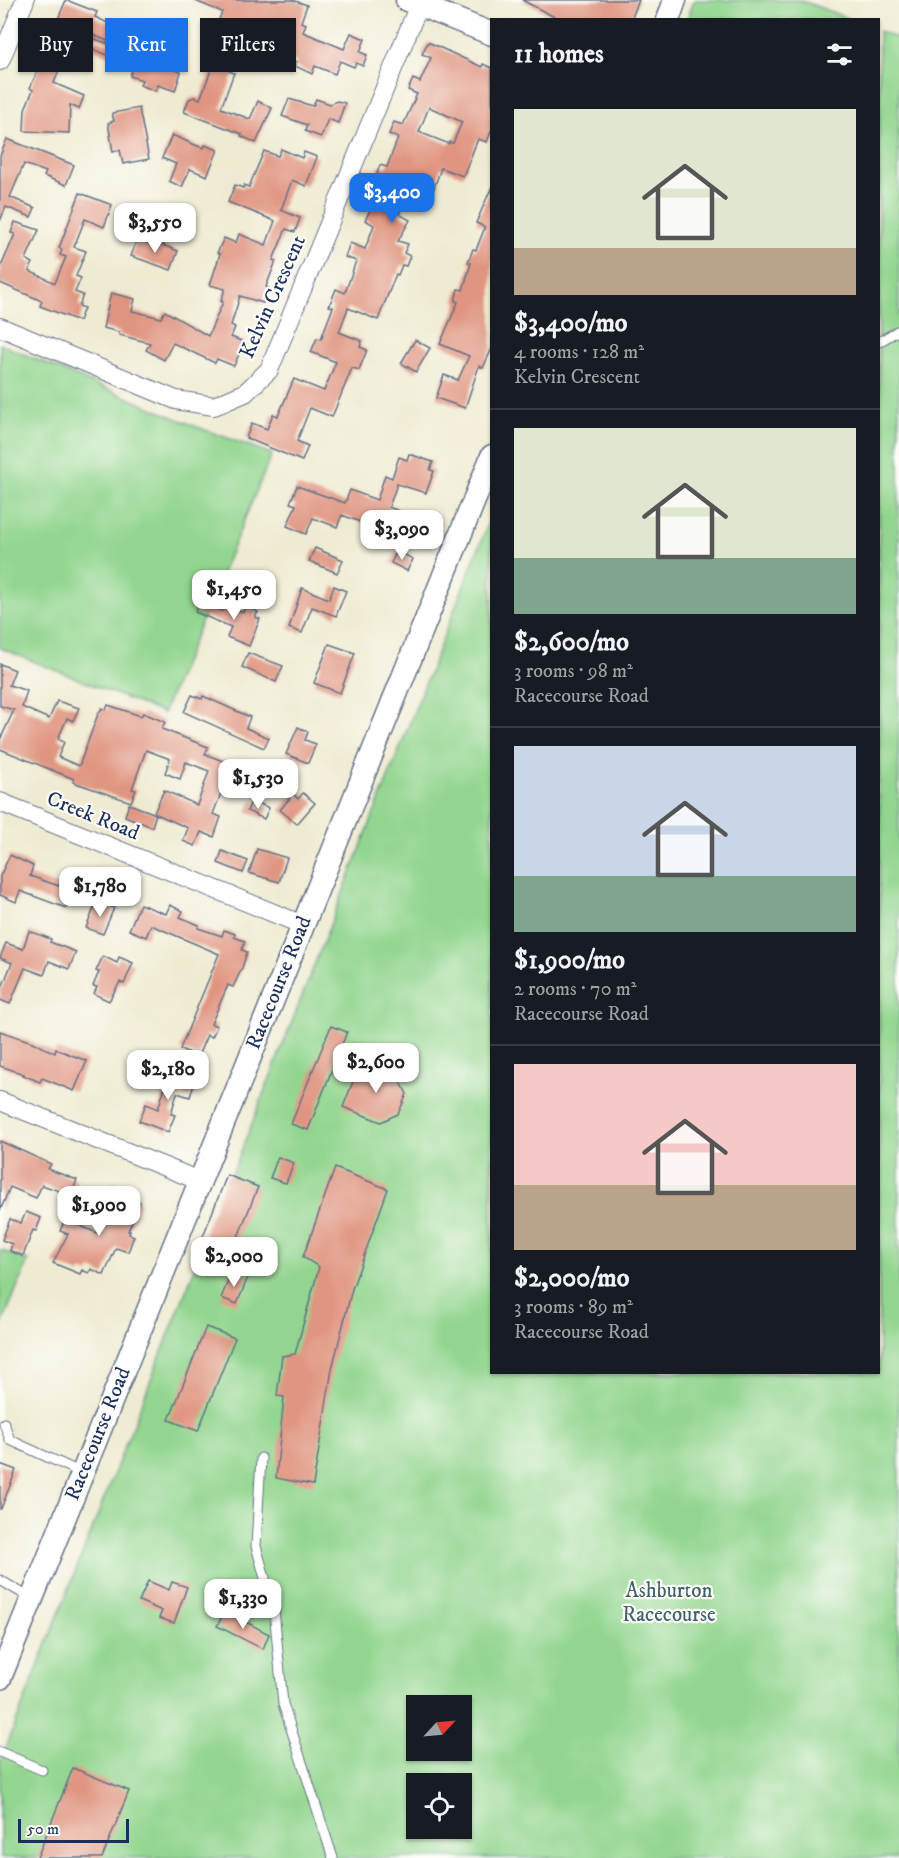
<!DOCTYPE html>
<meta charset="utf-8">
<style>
:root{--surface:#171b24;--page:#20242c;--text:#f1f3f6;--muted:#9ea1a6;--line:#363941;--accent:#1a73e8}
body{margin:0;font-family:"IM FELL DW Pica",serif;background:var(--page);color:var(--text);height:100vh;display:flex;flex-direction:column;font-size:22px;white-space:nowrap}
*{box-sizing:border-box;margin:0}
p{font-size:20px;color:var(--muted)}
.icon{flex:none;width:33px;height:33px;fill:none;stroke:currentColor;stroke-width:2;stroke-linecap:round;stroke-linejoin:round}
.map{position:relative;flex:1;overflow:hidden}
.panel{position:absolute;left:490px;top:18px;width:390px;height:1356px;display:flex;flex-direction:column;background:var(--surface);border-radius:0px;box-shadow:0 2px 4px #0004}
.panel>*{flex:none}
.banner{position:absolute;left:18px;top:18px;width:382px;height:54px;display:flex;gap:12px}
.needle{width:39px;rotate:64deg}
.fabs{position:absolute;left:406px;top:1695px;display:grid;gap:12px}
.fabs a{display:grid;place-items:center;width:66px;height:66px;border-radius:0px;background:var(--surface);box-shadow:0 2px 4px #0004;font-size:30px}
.scale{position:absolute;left:18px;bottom:15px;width:111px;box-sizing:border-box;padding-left:6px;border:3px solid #1b2f5e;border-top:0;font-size:16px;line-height:21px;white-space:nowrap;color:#1b2f5e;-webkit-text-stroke:4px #fdfcf7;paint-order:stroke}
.price{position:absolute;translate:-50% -51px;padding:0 14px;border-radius:12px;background:#fff;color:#222;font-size:20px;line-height:39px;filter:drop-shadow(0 2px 3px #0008)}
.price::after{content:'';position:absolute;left:50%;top:36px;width:18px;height:14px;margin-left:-9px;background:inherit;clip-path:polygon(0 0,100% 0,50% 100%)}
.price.on{background:var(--accent);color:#fff}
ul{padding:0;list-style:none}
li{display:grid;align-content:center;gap:12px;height:318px;padding:0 24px}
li+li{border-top:2px solid var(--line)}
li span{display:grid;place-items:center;height:186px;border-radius:0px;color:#555}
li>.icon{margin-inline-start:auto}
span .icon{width:108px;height:108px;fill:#fffc;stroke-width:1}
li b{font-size:26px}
h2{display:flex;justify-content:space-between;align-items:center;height:72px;padding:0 24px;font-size:26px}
.chip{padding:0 21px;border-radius:0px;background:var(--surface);box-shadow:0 2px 4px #0004;font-size:21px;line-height:54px}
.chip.on{background:var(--accent);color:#fff}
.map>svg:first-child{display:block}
.green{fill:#91d58e;stroke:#568276;stroke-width:1.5;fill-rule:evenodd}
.building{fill:#e09581;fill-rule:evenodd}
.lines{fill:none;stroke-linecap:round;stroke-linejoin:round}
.service-casing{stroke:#657187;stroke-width:11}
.minor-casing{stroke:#657187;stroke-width:20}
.tertiary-casing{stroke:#657187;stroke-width:25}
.service{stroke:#fff;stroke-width:9}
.minor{stroke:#fff;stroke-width:18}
.tertiary{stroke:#fff;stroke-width:22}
.labels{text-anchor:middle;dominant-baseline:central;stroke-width:4.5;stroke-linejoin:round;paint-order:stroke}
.street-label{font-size:21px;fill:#1b2f5e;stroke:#fdfcf7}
.park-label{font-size:21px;fill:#3e616c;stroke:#fdfcf7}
</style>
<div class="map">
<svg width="899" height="1858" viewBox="0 0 899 1858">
<rect width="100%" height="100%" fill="#fdfcf7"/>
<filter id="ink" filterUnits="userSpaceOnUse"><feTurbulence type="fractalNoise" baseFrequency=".0167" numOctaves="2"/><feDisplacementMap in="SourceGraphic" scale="12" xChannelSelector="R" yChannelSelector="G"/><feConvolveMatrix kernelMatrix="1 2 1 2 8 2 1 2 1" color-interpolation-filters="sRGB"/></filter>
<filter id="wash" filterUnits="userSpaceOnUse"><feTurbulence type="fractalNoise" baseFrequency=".008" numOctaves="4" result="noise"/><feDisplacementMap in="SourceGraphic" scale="24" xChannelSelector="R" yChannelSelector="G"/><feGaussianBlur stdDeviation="1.35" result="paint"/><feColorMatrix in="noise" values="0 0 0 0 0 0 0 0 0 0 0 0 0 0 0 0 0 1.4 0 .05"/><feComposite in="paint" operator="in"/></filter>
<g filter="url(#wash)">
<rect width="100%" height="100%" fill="#efebd2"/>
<g class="green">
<path d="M694,0H800L850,19H687Z"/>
<path d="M879,31L899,39V1858H0V1763L492,514V1372H879ZM417,1706H462V1750H417ZM417,1784H462V1828H417Z"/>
<path d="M0,344L197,427L272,454L163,713L0,648Z"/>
<path d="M0,1250L28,1261L0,1329Z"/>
</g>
<g id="blocks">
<g class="building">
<path d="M66,0L97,12L95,17L130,33L122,49L152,59L151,62L181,72L175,91L158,85L156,91L140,85L142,80L130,76L133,66L91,48L95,39L109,44L110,42L89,33L76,65L63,60L54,83L84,96L79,109L70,105L69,133L24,131L25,109L33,90L30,88L45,53L42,52L46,40L60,46L69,24L58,19Z"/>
<path d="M193,0H293L307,5L301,22L306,24L303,32L344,49L351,33L365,39L360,52L367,55L363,66L356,63L354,67L340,61L335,74L315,66L312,74L295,66L297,62L264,48L272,29L250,19L229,71L234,73L221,108L250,119L258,101L272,108L256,143L241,136L242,134L184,112L189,99L195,97L200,99L220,47L210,43L222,12Z"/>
<path d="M522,0H639L631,20H560Z"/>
<path d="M428,42L482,67L483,64L492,68V129L487,142L478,139L463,176L441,168L431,197L418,192L416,198L408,195L399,214L410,220L398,241L408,244L404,253L410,256L406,266L402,265L398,275L396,274L378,320L348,308L339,332L362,341L360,347L367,350L359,370L352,368L332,417L310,408L297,441L308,446L302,461L246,438L252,423L267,429L273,414L278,416L294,379L324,391L336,362L311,352L317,338L321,339L333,307L329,306L336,289L345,293L356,261L345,257L350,243L365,249L374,225L365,220L383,186L374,183L380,165L387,167L398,138L389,134L394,122L403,125L417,94L408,90L413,79L420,82L431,58L422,54ZM429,107L462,122L453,143L449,142V144L419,132Z"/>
<path d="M289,99L313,106L316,99L330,104L337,101L345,103L338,123L328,119L321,137L305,131L307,125L282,116Z"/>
<path d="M139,108L149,159L123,164L120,150L113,152L108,123L114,121L112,113Z"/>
<path d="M172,135L195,145L204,148L205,145L218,150L207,176L190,169L182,187L169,181L176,164L162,158Z"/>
<path d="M7,139L74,165L66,185L44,176L46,172L24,164L10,197L35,208L31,217L6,207L0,221V156Z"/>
<path d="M281,149L302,158L304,152L317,157L306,186L292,180L281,210L300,218L295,232L286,229L273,260L276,261L266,287L268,288L263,303L240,296L231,325L235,327L231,337L244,342L234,366L217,359L215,363L173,343L164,360L146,350L150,343L119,335V332L103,328L111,293L135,299L132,311L161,318L165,311L208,336L223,302L221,301L225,289L210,285L220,254L217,253L224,238L236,243L239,234L266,245L275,221L228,202L235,185L243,188L244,185L249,187L264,151L278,156Z"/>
<path d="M492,186V348L483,368L479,366L465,408L436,398L444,375L458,380L469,356L440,344L458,302L455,301L458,289L463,290L471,263L468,262L473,249L476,250L485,227L476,223Z"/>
<path d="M80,193L112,205L104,227L85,219L74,247L86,251L76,276L81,278L75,292L83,295L79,306L84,308L79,321L40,306L42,301L0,283V269L15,234L11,233L15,222L39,230L26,259L33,263L29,271L55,283L66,257L60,255L62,250L59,248Z"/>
<path d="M137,239L150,244L151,241L178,251L171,270L131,256Z"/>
<path d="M415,340L430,348L416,372L401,363Z"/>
<path d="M409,454L433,462L430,470L434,471L426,493L397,484L389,507L419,519L406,548L384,539L386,534L367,526L368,525L342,515L337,527L313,518L306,534L287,526L296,505L290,503L297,486L345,503L350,490L377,500L385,475L392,478L399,457L407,460Z"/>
<path d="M315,548L343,560L337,573L309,561Z"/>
<path d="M397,551L413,559L407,571L391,563Z"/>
<path d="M334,586L346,591L336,616L312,607L302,633L289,628L302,588L329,599Z"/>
<path d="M199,603L222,611L225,605L243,612L246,607L258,612L255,617L260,619L249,646L227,637L231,627L195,612Z"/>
<path d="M329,644L355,653L340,693L314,683Z"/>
<path d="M248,653L283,666L276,682L242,667Z"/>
<path d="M0,664L15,670L9,685L27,691L22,707L49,719L57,701L79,708L73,721L67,718L58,739L64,742L58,757L79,766L98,714L102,708L106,710L108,705L141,716L143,713L165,722L162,729L208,747L205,754L236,766L239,759L251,764L241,787L226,780L213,814L221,817L214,837L201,832L195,846L183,841L188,828L154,813L164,790L197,805L209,771L186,762L180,779L165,773L170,759L146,750L132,789L136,790L131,802L73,782L74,779L0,749V740L14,710L0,706Z"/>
<path d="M192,695L202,699L203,696L250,717L246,728L269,738L264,748L184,712Z"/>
<path d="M298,727L308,732L305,740L316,744L308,763L286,754Z"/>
<path d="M303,793L315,803L297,824L280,810L293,794L298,799Z"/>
<path d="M252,800L269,808L264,819L247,811Z"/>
<path d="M129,804L156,814L152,827L125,816Z"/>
<path d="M257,849L287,858L279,882L249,873Z"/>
<path d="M222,851L248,861L243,873L218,863Z"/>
<path d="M10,855L33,866L30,876L59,886L62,880L75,884L66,908L20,891L16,902L0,895V876Z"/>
<path d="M97,901L114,908L103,934L86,928Z"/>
<path d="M140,904L166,914L170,905L183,911L180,917L199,925L198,928L222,936L224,930L235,934L234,937L245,941L242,950L247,952L242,968L233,987L228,985L211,1024L217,1026L212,1037L207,1035L198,1056L180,1049L219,954L151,925L146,937L129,930Z"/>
<path d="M29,931L51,939L50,942L76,952L69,969L49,961L44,975L25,968L10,1004L0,1000V992L12,963L0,958L6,943L23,949Z"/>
<path d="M103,956L117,963L119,957L133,963L124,984L120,982L109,1001L94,994L97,987L93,986L99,972L96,971Z"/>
<path d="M331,1026L347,1032L308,1130L291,1124Z"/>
<path d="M0,1031L32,1042L55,1053L56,1049L87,1061L74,1091L42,1078L40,1082L23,1075L24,1074L0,1066Z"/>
<path d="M360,1064L399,1078L407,1094L398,1114L381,1122L343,1107Z"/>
<path d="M171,1069L196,1077L190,1097L177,1093L171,1114L175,1115L168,1132L139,1121L146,1104L158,1109Z"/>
<path d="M0,1141L51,1164L48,1169L77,1180L71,1195L42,1185L36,1198L10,1187L0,1211Z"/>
<path d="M278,1157L294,1163L286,1183L270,1178Z"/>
<path d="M335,1168L388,1189L352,1289L332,1369L313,1485L276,1478L284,1397L277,1396L282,1356L295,1354L319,1267L303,1257Z"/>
<path d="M227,1175L258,1187L236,1242L247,1246L244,1253L247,1254L244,1265L198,1249Z"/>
<path d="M113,1187L138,1197L136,1200L140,1202L128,1231H130L129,1234L134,1236L128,1252L116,1248L104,1275L91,1269L89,1273L82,1270L80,1274L53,1263L68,1234L60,1231L65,1219L97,1233Z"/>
<path d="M26,1212L41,1218L36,1231L33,1230L23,1256L10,1251L12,1244L2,1240L10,1219L21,1223Z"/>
<path d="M232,1271L248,1277L237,1304L221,1298Z"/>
<path d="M206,1327L235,1338L198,1431L169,1420Z"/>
<path d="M0,1464L16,1470L1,1509H0Z"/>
<path d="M148,1581L169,1590L172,1582L187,1587L174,1623L159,1618L162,1611L139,1601Z"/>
<path d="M225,1611L269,1634L263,1649L217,1626Z"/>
<path d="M73,1768L129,1791L102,1858H37Z"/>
</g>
</g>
</g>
<g filter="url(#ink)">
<use href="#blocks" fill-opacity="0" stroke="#657187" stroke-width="1.5"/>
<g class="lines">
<g class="service-casing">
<g id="service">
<path d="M879,342L899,330"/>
<path d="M4,1423L10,1440L82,1473"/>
<path d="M261,1458L256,1546L274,1610L283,1704L333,1858"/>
<path d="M0,1580L32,1599"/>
<path d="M0,1752L42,1770"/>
</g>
</g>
<g class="minor-casing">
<g id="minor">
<path d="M0,61L25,0"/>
<path d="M0,327L176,400L214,406L245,393L269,370L419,5"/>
<path d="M0,802L303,925"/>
<path d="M0,1101L200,1181"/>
</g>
</g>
<g class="tertiary-casing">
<g id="tertiary">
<path d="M407,0L492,34"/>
<path d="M668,20L675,0"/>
<path d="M0,1678L492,456"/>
</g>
</g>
<use href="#service" class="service"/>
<use href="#minor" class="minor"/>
<use href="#tertiary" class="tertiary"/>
</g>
</g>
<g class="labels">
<g class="street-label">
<text transform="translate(273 297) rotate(-66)">Kelvin Crescent</text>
<text transform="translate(93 816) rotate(22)">Creek Road</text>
<text transform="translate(279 983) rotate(-68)">Racecourse Road</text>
<text transform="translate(98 1434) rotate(-68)">Racecourse Road</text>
</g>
<g class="park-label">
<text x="669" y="1591">Ashburton<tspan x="669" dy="24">Racecourse</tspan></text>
</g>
</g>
</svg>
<div class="fabs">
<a><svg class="needle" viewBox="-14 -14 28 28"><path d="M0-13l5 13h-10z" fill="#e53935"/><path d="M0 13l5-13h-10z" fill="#9ea1a6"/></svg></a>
<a><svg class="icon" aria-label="locate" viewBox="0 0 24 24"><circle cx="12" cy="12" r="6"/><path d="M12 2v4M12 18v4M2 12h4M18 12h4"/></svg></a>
</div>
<div class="scale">50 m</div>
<b class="price on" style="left:392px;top:224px">$3,400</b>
<b class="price" style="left:155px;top:254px">$3,550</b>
<b class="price" style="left:402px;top:561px">$3,090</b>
<b class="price" style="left:234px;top:621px">$1,450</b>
<b class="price" style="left:258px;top:810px">$1,530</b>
<b class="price" style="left:100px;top:918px">$1,780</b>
<b class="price" style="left:376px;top:1094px">$2,600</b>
<b class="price" style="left:168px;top:1101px">$2,180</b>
<b class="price" style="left:99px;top:1237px">$1,900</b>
<b class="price" style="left:234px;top:1288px">$2,000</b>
<b class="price" style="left:243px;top:1630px">$1,330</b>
<div class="banner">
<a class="chip">Buy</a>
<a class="chip on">Rent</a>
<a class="chip">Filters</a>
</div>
<section class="panel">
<h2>11 homes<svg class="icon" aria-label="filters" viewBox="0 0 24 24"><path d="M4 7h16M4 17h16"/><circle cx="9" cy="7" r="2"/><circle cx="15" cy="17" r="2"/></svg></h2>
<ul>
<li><span style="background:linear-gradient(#dfe7d0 75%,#b9a48a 0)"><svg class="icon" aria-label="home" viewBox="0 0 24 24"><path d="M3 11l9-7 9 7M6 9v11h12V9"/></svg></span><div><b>$3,400/mo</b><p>4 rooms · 128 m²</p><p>Kelvin Crescent</p></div></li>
<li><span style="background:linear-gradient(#dfe7d0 70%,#7fa58c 0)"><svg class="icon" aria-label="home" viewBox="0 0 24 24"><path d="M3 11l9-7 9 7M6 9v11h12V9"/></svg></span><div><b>$2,600/mo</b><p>3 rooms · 98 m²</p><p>Racecourse Road</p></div></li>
<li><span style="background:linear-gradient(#c9d6e8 70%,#7fa58c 0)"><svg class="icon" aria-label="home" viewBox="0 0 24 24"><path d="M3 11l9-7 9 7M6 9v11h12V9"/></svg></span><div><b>$1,900/mo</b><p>2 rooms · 70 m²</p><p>Racecourse Road</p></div></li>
<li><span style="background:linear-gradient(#f6c9c9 65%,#b9a48a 0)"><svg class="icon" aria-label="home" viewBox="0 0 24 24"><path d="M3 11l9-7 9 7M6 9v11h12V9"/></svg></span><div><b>$2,000/mo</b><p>3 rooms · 89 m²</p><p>Racecourse Road</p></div></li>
</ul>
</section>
</div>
